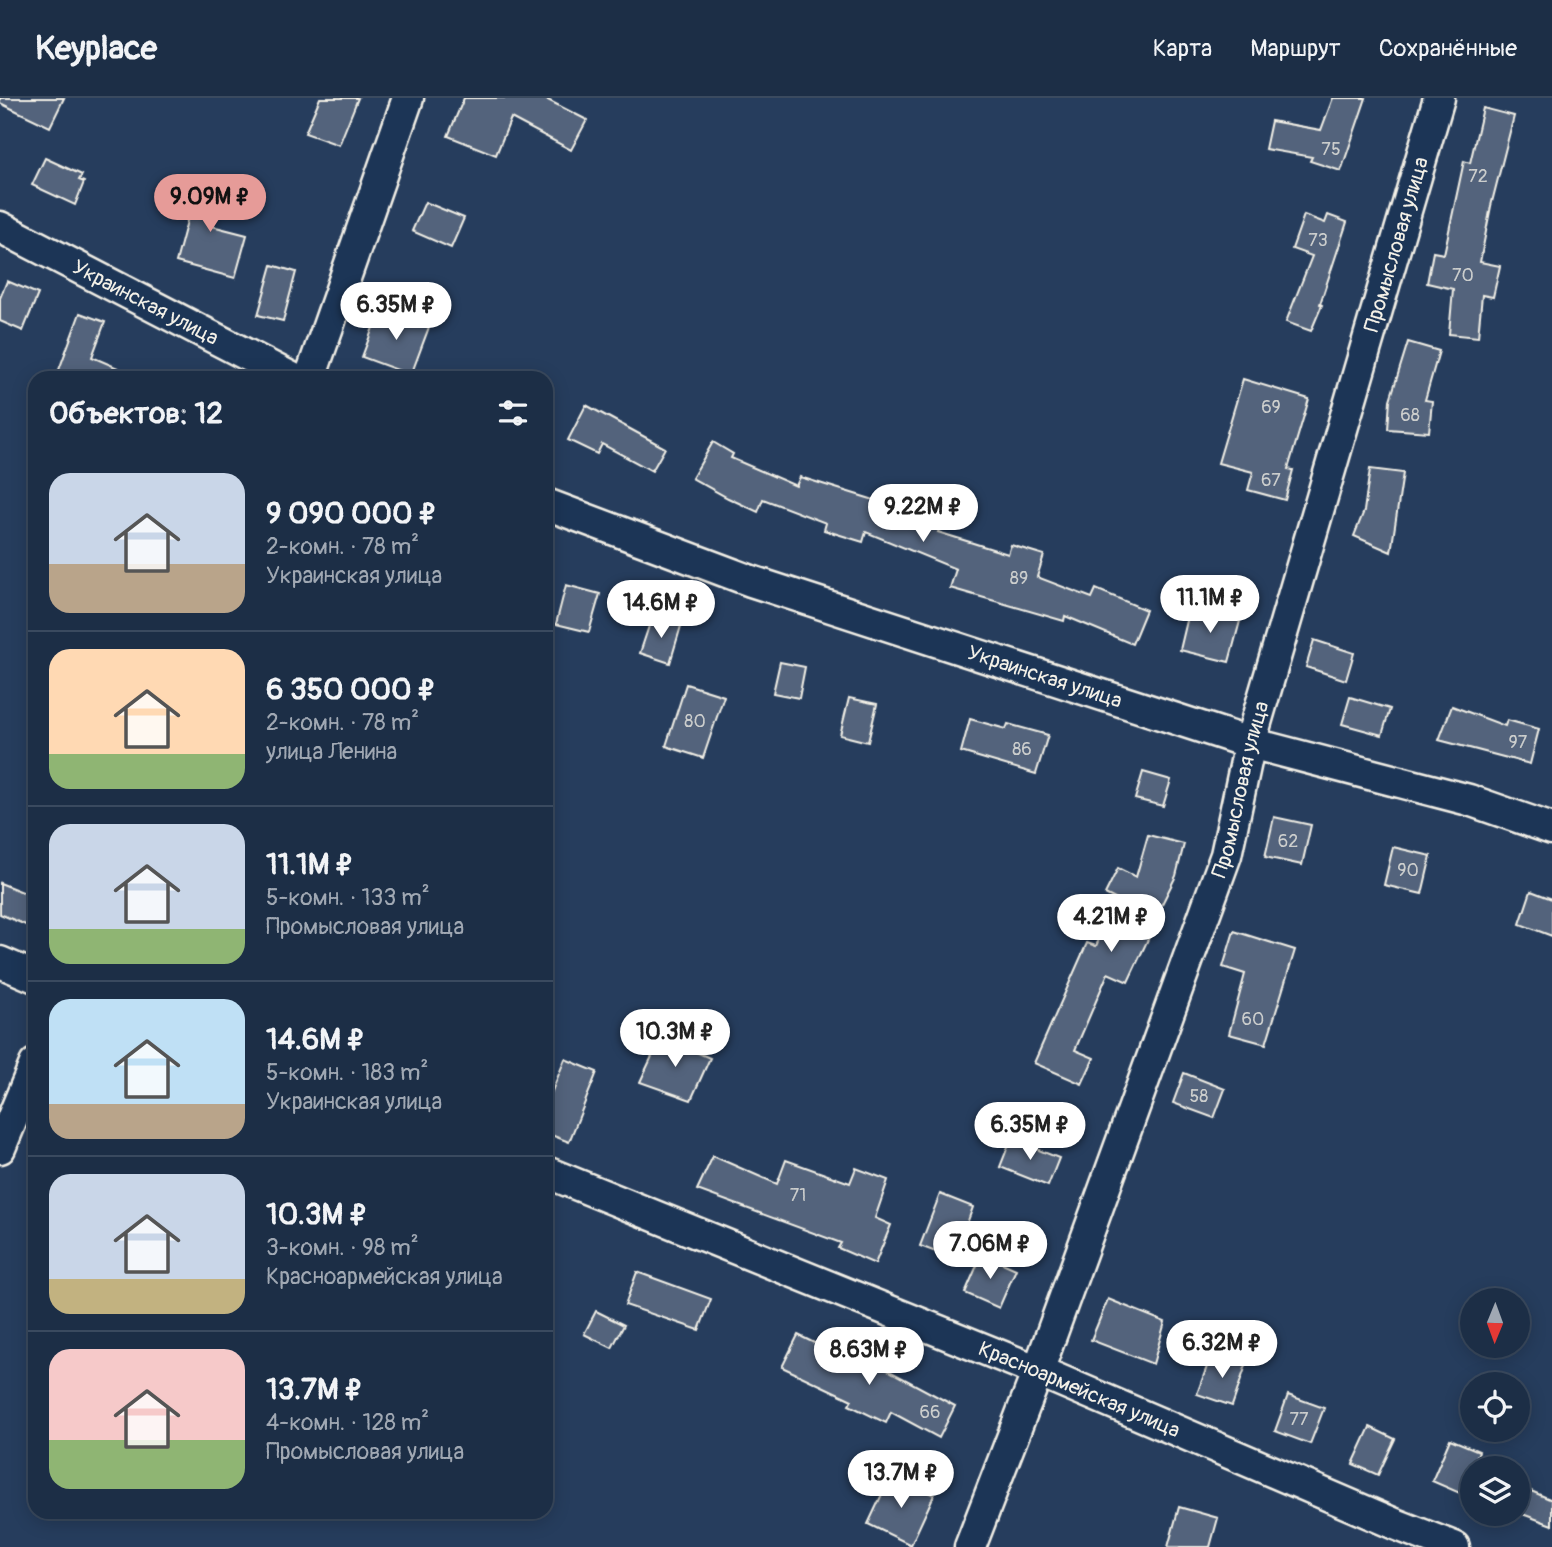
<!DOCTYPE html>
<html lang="ru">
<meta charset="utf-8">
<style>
:root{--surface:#1c2e46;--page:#25364d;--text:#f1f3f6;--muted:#a0a8b3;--line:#3a4a5f;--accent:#e69b98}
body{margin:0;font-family:Pangolin,sans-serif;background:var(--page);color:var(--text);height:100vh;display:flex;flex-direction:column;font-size:26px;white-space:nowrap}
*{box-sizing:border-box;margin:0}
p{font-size:23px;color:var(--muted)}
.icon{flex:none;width:38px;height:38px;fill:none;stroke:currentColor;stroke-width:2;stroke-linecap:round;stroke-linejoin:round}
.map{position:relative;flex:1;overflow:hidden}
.panel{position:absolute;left:28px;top:273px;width:525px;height:1148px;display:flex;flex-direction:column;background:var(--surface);border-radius:21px;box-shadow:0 4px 18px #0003,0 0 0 2px var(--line)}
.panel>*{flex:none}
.needle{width:46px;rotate:181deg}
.buttons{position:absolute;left:1460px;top:1190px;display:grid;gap:14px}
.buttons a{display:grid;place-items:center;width:70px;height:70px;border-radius:50%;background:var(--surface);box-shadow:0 4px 18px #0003,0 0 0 2px var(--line);font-size:35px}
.price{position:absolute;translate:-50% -60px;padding:0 16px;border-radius:24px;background:#fff;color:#222;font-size:23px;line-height:46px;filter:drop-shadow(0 2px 4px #0008)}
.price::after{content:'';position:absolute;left:50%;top:42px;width:21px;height:16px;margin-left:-10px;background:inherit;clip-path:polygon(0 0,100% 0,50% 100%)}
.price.selected{background:var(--accent);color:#111}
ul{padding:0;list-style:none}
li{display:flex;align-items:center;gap:21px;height:175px;padding:0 21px}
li+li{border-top:2px solid var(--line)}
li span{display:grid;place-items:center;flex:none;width:196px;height:140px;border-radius:21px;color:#555}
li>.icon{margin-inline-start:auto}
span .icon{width:84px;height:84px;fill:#fffc;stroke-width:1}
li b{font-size:30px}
h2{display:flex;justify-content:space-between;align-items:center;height:84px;padding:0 21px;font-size:30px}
header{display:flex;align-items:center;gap:42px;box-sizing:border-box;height:98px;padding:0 35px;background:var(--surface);border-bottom:2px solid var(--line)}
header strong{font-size:33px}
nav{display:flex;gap:38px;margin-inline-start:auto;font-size:24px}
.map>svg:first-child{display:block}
.building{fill:#52647b;stroke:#f4f1e8;stroke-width:2}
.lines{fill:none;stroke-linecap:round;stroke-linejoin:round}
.minor-casing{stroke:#f4f1e8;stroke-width:35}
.minor{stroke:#1d3557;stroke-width:30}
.labels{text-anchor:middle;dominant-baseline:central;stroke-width:6;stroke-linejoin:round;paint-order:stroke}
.number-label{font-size:18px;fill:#cccecd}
.street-label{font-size:21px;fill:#f4f1e8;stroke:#1d3557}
</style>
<header>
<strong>Keyplace</strong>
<nav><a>Карта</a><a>Маршрут</a><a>Сохранённые</a></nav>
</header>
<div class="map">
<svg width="1552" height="1449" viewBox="0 0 1552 1449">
<rect width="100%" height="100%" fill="#263d5d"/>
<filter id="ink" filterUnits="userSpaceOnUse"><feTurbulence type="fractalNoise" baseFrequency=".0143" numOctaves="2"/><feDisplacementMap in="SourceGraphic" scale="14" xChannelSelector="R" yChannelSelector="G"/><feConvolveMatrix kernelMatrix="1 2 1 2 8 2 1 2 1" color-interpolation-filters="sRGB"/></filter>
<g filter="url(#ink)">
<g class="building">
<path d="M0,0H64L50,29L0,5Z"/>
<path d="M320,0H358L339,47L305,35Z"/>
<path d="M464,0H544L587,22L571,52L511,20L496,57L448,38Z"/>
<path d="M1333,0H1366L1341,73L1310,63L1312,59L1265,51L1271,23L1321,32Z"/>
<path d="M1483,10L1514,18L1491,108L1480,164L1500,168L1493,199L1482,197L1478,239L1449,236L1453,191L1427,185L1433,154L1444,156L1464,63L1470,65Z"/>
<path d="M45,60L82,77L79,82L84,84L75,107L32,87Z"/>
<path d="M199,78L229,91L212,128L247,137L235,180L176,164Z"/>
<path d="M425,104L464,120L451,150L412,133Z"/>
<path d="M1304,117L1325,125L1328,117L1347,124L1320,206L1322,207L1311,233L1286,224L1312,158L1292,151Z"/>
<path d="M272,167L296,174L283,223L258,217Z"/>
<path d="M7,183L38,196L23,233L0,223V200Z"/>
<path d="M380,211L429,229L411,277L362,259Z"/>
<path d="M80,215L105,224L92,259L141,280H56Z"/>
<path d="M1408,244L1439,253L1425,302L1432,303L1429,334L1388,331L1390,302Z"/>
<path d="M1243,281L1309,301L1288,371L1293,372L1285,402L1248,392L1253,374L1218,365Z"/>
<path d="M586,307L665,350L652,373L602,346L597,356L568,342Z"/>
<path d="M713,344L733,356L731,360L796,388L800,379L913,414L916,407L944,419L938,434L1008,456L1011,447L1044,457L1037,479L1092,500L1096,491L1146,512L1132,546L1065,518L1064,523L950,490L956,471L866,434L863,444L824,432L826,425L763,401L758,414L728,400L692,380Z"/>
<path d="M1370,371L1403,375L1391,454L1354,438L1364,413Z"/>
<path d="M566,487L600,496L589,534L556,526Z"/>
<path d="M1190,510L1240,523L1229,564L1180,552Z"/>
<path d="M652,519L681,528L670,565L640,555Z"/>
<path d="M1314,542L1354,555L1346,582L1306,569Z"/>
<path d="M780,564L805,569L799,600L773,595Z"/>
<path d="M686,586L724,598L703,660L666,648Z"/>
<path d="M1350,599L1390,611L1382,637L1342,626Z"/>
<path d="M849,600L877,606L868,644L840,637Z"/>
<path d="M1452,608L1505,628L1507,622L1539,631L1530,666L1439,642Z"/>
<path d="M970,621L1006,631L1008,626L1048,637L1036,676L961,654Z"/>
<path d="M1143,674L1171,682L1163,708L1135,701Z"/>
<path d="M1274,719L1311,727L1302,767L1265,759Z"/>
<path d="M1148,737L1184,746L1176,778L1146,838L1149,839L1128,884L1108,875L1075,952L1094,960L1082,986L1034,965L1087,845L1096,848L1117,802L1105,796L1118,770L1136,779Z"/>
<path d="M1393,749L1431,758L1422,796L1384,787Z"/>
<path d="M0,785L35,799V831L0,816Z"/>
<path d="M1531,793L1552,801V838L1520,826Z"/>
<path d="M1234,833L1295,852L1266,946L1229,936L1245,876L1223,869Z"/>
<path d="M661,939L710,960L691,1002L640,984Z"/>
<path d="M565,961L597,974L569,1044L546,1035V1008Z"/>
<path d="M1184,975L1225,991L1214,1020L1173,1005Z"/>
<path d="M1011,1041L1059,1060L1048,1088L1000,1069Z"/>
<path d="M713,1058L777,1086L786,1062L850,1085L856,1070L888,1082L875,1120L891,1127L875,1166L838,1150L841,1145L697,1092Z"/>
<path d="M940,1096L973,1109L954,1161L920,1148Z"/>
<path d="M982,1156L1016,1171L999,1210L965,1195Z"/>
<path d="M637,1174L711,1201L699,1232L625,1207Z"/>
<path d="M1108,1201L1165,1224L1153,1266L1091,1242Z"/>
<path d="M596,1213L624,1227L612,1250L584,1236Z"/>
<path d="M798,1237L867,1271L871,1263L955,1308L939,1340L891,1314L886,1325L849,1307L852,1302L782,1269Z"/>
<path d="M1212,1255L1246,1267L1232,1308L1197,1296Z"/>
<path d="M1288,1297L1324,1310L1310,1346L1275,1333Z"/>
<path d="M1370,1329L1395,1341L1378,1377L1353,1366Z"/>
<path d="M1450,1341L1479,1353L1462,1396L1432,1383Z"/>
<path d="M891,1377L934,1397L911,1447L868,1426Z"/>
<path d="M1517,1387L1552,1402V1427L1517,1414Z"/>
<path d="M1179,1409L1218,1420L1210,1449H1168Z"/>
</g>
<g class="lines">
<g class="minor-casing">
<g id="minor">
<path id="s1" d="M0,129L292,280"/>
<path d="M310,280L408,0"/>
<path id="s2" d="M546,406L751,483L1250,645L1469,702L1552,731"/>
<path d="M0,864L35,879"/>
<path d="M0,1050L35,966"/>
<path id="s3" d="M546,1074L1038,1273L1395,1426L1454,1449"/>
<path id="s4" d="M970,1449L1038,1273L1226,757L1250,645L1439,0"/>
</g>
</g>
<use href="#minor" class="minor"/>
</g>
</g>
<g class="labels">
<g class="number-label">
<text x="1331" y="51">75</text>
<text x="1478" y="78">72</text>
<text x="1318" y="142">73</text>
<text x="1463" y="177">70</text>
<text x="1271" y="309">69</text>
<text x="1410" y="317">68</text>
<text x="1271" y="382">67</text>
<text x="1019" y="480">89</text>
<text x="695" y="623">80</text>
<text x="1518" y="644">97</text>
<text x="1022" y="651">86</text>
<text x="1288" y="743">62</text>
<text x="1408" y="772">90</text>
<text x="1253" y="921">60</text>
<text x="1199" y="998">58</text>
<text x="798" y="1097">71</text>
<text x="930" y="1314">66</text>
<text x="1299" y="1321">77</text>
</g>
<g class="street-label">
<text stroke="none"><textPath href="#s4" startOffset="1372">Промысловая улица</textPath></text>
<text stroke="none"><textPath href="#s1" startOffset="164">Украинская улица</textPath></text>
<text stroke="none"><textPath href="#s2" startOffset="528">Украинская улица</textPath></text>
<text stroke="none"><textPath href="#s4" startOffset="805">Промысловая улица</textPath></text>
<text stroke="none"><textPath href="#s3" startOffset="576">Красноармейская улица</textPath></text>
</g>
</g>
</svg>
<div class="buttons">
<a><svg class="needle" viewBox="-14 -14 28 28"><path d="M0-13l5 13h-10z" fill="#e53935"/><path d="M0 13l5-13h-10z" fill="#a0a8b3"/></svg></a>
<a><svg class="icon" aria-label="locate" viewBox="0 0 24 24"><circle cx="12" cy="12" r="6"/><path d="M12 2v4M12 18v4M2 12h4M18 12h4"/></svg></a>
<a><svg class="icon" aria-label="layers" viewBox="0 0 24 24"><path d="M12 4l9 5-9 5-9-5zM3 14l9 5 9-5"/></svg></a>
</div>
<b class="price selected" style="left:210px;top:136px">9.09M ₽</b>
<b class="price" style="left:396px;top:244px">6.35M ₽</b>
<b class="price" style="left:923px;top:446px">9.22M ₽</b>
<b class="price" style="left:1210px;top:537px">11.1M ₽</b>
<b class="price" style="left:661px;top:542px">14.6M ₽</b>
<b class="price" style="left:1111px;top:856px">4.21M ₽</b>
<b class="price" style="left:675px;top:971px">10.3M ₽</b>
<b class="price" style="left:1030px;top:1064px">6.35M ₽</b>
<b class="price" style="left:990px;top:1183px">7.06M ₽</b>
<b class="price" style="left:1222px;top:1282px">6.32M ₽</b>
<b class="price" style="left:869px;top:1289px">8.63M ₽</b>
<b class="price" style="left:901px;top:1412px">13.7M ₽</b>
<section class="panel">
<h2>Объектов: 12<svg class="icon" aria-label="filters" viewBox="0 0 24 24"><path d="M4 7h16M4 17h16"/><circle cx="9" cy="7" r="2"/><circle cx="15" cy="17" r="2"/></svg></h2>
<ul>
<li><span style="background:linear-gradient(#c9d6e8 65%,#b9a48a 0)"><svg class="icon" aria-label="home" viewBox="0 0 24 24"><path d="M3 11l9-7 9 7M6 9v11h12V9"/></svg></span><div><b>9 090 000 ₽</b><p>2-комн. · 78 m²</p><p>Украинская улица</p></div></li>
<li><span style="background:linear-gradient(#ffd9b3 75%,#8fb573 0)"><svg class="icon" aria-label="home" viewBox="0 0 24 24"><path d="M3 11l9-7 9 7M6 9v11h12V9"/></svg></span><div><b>6 350 000 ₽</b><p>2-комн. · 78 m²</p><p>улица Ленина</p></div></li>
<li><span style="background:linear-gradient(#c9d6e8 75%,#8fb573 0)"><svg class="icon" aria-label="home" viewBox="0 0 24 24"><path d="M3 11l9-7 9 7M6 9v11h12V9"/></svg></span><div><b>11.1M ₽</b><p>5-комн. · 133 m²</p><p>Промысловая улица</p></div></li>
<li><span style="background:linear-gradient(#bfe0f5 75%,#b9a48a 0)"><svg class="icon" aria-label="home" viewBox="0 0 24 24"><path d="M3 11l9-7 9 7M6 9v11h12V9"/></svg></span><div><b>14.6M ₽</b><p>5-комн. · 183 m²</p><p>Украинская улица</p></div></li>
<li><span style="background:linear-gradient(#c9d6e8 75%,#c2b280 0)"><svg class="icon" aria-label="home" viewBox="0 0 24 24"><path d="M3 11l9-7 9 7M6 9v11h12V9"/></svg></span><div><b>10.3M ₽</b><p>3-комн. · 98 m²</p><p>Красноармейская улица</p></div></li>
<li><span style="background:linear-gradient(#f6c9c9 65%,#8fb573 0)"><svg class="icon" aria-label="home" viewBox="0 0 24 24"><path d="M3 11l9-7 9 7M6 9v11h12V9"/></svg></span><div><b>13.7M ₽</b><p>4-комн. · 128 m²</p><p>Промысловая улица</p></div></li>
</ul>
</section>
</div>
